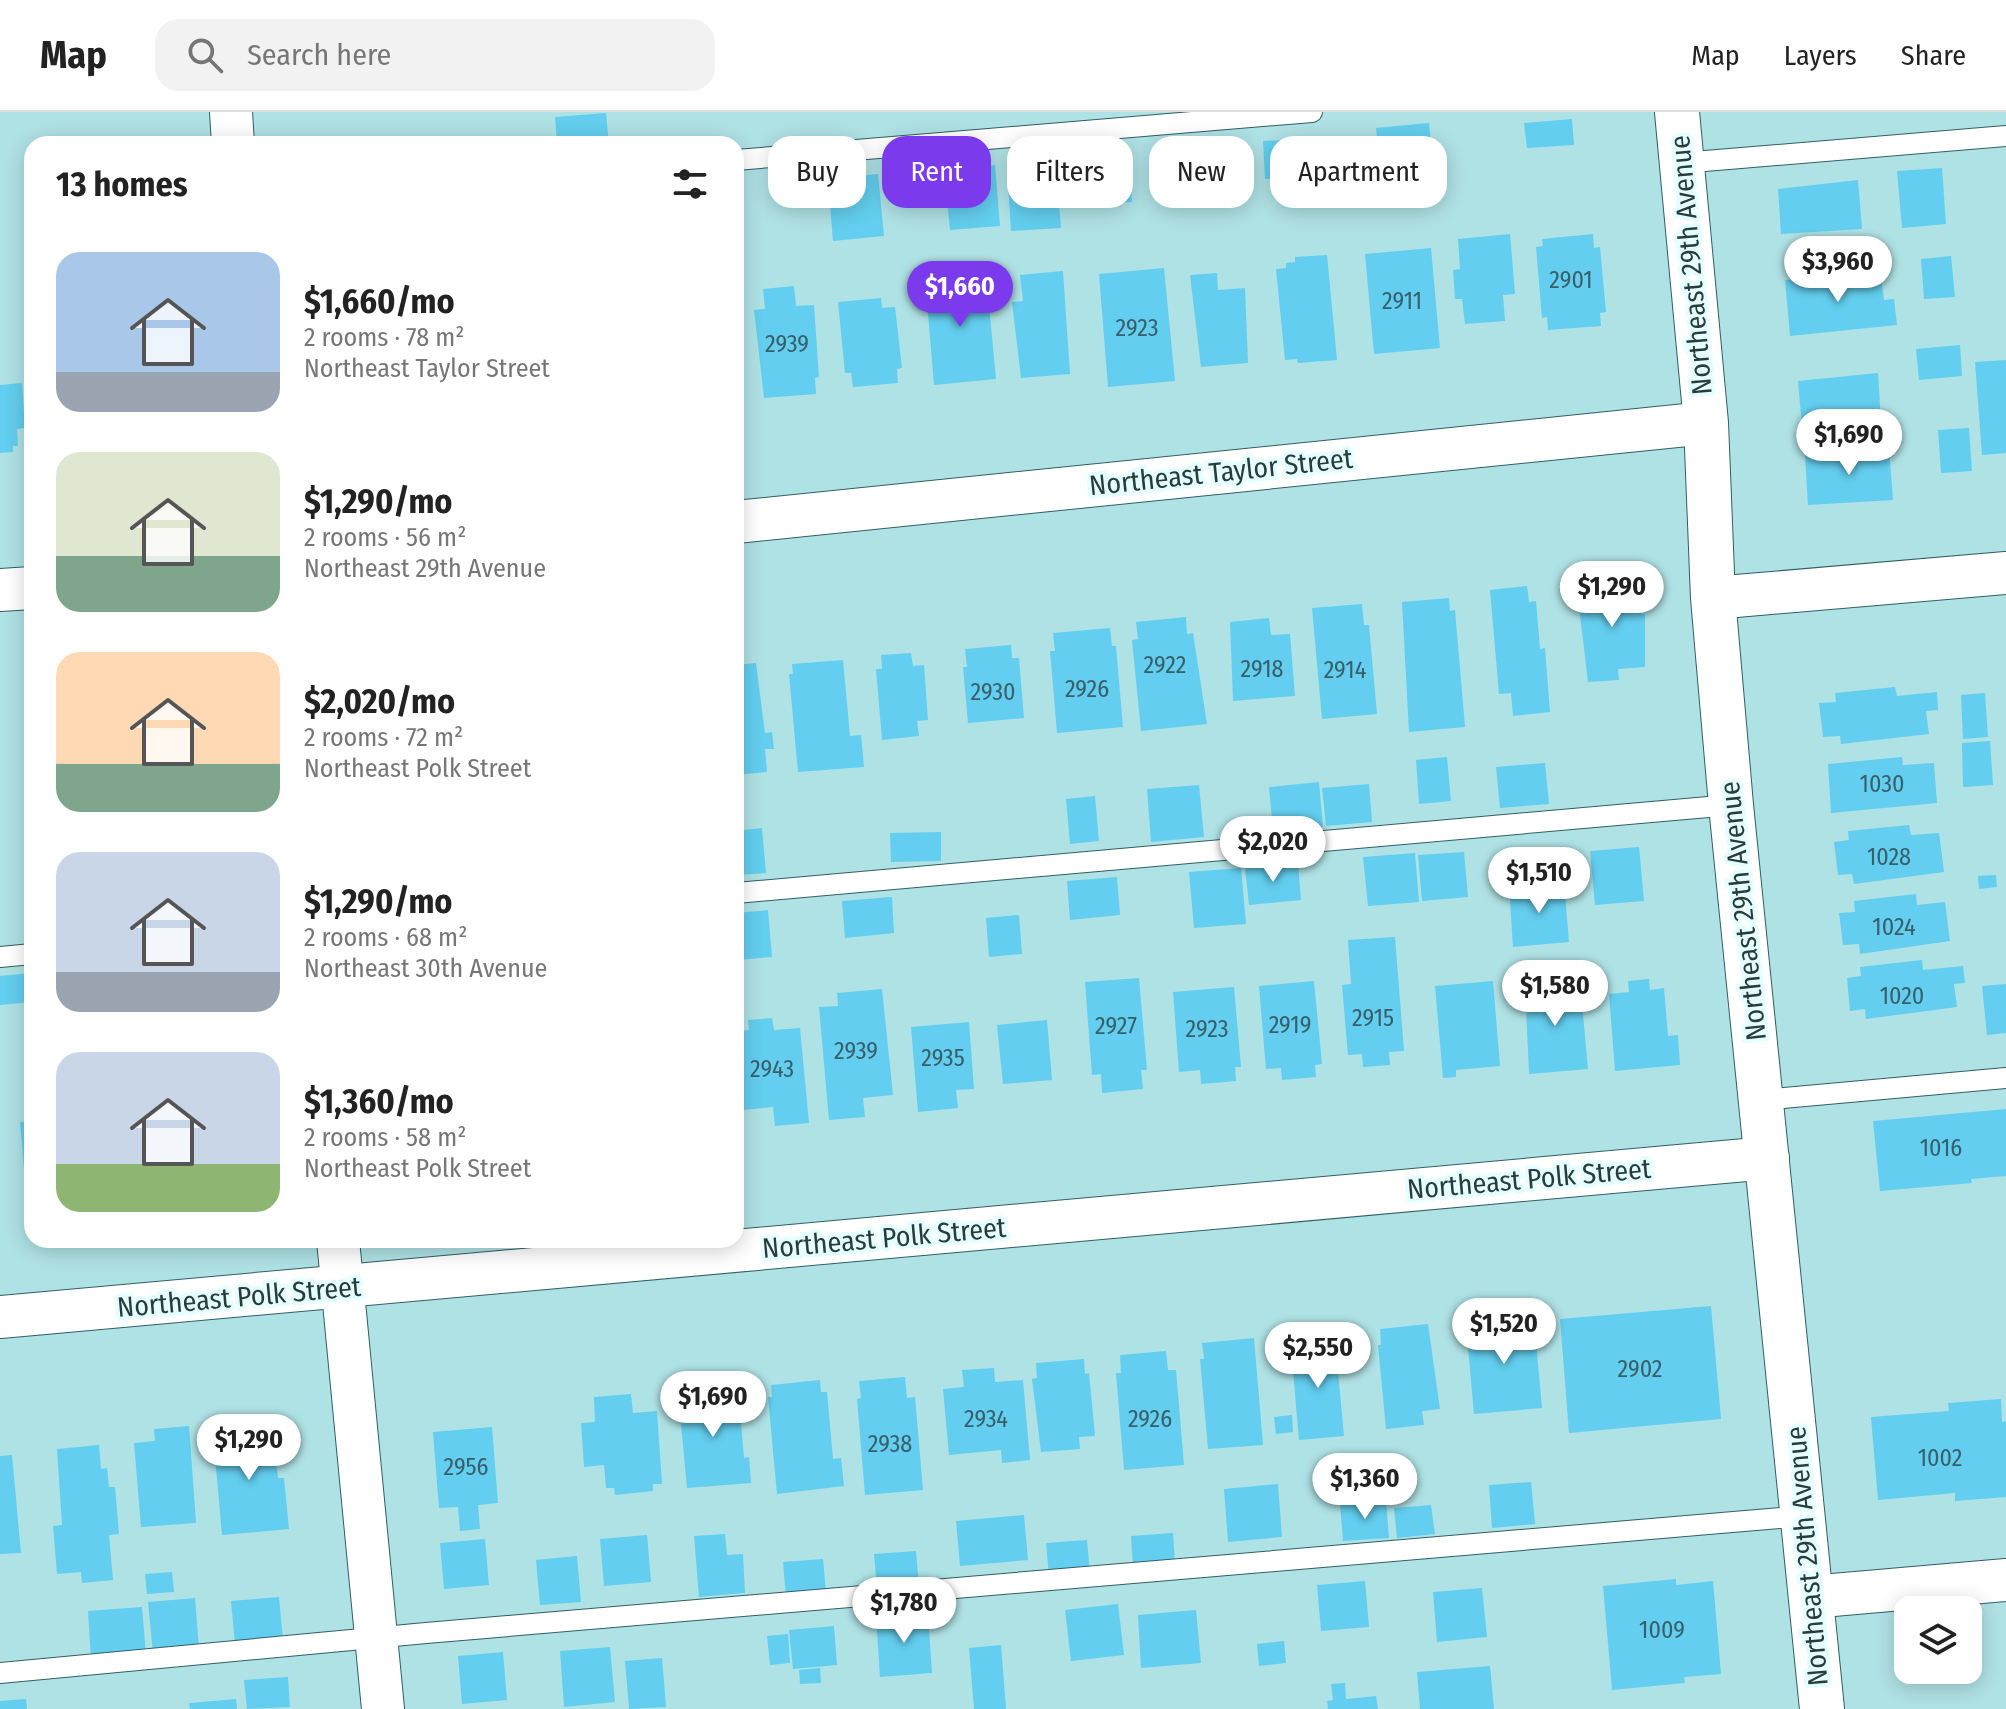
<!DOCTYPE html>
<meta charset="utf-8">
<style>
:root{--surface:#fff;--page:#f2f2f2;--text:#222;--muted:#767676;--line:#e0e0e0;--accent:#7c3aed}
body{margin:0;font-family:"Fira Sans Condensed",sans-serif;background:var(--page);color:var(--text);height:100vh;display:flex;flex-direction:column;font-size:30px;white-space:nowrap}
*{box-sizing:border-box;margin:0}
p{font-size:26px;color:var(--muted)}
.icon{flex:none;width:44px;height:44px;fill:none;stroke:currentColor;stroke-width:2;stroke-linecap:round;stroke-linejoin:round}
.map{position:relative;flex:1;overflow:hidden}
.drawer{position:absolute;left:24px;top:24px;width:720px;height:1112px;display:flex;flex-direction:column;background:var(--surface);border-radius:24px;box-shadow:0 4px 20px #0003}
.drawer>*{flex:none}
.guide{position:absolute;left:768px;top:24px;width:760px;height:72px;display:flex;gap:16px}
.tools{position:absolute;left:1894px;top:1484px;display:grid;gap:16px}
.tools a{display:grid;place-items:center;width:88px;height:88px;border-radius:16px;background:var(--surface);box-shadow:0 4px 20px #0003;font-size:40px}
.price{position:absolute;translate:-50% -68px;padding:0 18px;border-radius:28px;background:#fff;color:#222;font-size:26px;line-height:52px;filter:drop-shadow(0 2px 4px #0008)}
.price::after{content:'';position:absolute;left:50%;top:48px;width:24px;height:18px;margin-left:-12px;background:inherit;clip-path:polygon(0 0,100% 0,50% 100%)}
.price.active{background:var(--accent);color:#fff}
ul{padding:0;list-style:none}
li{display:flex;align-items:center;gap:24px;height:200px;padding:0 32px}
li span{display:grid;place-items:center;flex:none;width:224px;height:160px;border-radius:24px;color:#555}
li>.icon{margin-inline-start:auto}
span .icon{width:96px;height:96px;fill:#fffc;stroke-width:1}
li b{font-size:34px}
h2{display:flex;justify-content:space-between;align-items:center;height:96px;padding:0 32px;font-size:34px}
.chip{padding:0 28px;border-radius:24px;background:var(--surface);box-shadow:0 4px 20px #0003;font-size:28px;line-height:72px}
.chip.active{background:var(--accent);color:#fff}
header{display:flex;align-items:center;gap:48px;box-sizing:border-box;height:112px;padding:0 40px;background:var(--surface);border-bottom:2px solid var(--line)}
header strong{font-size:38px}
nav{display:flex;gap:44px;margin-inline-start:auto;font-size:28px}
.search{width:560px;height:72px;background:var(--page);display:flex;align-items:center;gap:20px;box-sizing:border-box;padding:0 28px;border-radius:24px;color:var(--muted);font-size:30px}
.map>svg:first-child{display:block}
.building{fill:#63ceef}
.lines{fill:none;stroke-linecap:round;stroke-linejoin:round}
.lane-casing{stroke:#2f5f62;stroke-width:22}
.street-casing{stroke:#2f5f62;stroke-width:44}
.secondary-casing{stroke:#2f5f62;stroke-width:46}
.lane{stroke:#fff;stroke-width:20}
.street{stroke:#fff;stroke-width:42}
.secondary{stroke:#fff;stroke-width:44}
.labels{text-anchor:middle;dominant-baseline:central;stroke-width:8;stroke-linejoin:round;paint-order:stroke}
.number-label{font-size:24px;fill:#37606a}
.street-label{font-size:28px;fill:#283c3d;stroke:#e5feff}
</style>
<header>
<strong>Map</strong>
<div class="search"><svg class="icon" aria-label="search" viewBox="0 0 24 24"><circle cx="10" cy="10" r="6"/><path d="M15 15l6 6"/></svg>Search here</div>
<nav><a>Map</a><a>Layers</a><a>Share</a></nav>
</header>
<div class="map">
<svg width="2006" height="1597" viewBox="0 0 2006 1597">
<rect width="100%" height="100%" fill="#afe2e5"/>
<g class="building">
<path d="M606,1L609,32H557L555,5Z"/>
<path d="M1572,7L1574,33L1527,36L1524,11Z"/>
<path d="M1429,11L1436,82L1383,87L1376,16Z"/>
<path d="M1304,27L1306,64L1265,67L1263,29Z"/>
<path d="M1220,34L1223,68L1177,72L1174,38Z"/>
<path d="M1129,41L1132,90L1089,93L1085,44Z"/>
<path d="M995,53L1000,114L950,118L944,58Z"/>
<path d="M1942,56L1946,112L1902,116L1897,59Z"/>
<path d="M878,62L884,124L833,129L828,66Z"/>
<path d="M1057,68L1061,116L1011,119L1008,72Z"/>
<path d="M1858,68L1862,117L1781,122L1778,77Z"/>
<path d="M1510,122L1515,182L1503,183L1505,209L1465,212L1462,187H1455L1453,158L1460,157L1458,127Z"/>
<path d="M1593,122L1594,136L1600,135L1606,200L1600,201L1601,214L1548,218L1547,205L1542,206L1536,135L1543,134L1542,127Z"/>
<path d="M1431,136L1440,236L1374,242L1365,142Z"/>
<path d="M1327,143L1337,248L1298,251L1297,247L1285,248L1276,157L1286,156V151L1295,150V145Z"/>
<path d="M1951,144L1955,185L1924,187L1921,147Z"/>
<path d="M1164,156L1175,269L1108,275L1099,162Z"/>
<path d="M1880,158L1884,188L1894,187L1897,213L1790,224L1785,168Z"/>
<path d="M1063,159L1070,262L1021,266L1012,190L1023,189L1020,163Z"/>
<path d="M986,161L996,267L934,273L925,166Z"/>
<path d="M1217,161L1218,178L1245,176L1248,251L1201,255L1190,163Z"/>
<path d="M794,174L796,194L814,193L819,265L815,266L816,282L764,286L754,198L765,197L763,177Z"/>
<path d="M881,186L882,196L895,195L902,256L897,257L898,271L853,275L851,261H845L838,190Z"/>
<path d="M1960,233L1962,264L1919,268L1916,237Z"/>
<path d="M2006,248V341L1982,343L1975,250Z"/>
<path d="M1878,261L1881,310L1802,315L1798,269Z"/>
<path d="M22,271L25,316L17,317L18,334H13V340L0,341V273Z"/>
<path d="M1969,316L1972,359L1941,361L1938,318Z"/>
<path d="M1889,335L1893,388L1808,393L1805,344Z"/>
<path d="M1628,467L1629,481L1639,480L1641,502H1645V555L1618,557L1619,568L1588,570L1578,486L1584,485L1583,471Z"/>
<path d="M1527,474L1529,490L1536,489L1540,537L1545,536L1550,600L1513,604L1511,581L1499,582L1490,478Z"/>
<path d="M1449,486L1450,499L1455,498L1465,615L1409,620L1402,490Z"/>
<path d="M1362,492L1364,513H1369L1377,602L1322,607L1312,496Z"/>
<path d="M1186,505L1187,522L1193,521L1207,612L1141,619L1132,528L1138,527L1136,510Z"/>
<path d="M1269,506L1271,523L1290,522L1295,584L1233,589L1230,510Z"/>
<path d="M1110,516L1112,534H1116L1123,615L1057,621L1050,539H1055L1053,521Z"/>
<path d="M1011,533L1012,546H1019L1024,606L968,611L963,555H967L965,537Z"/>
<path d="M911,541L913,554L924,553L928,608L917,609L919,624L882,628L876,557H882L881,543Z"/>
<path d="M843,548L850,624L861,623L864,655L798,660L789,562H793L792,552Z"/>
<path d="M756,551L765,621L772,620L774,637H765L767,660L736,663V553Z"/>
<path d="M1895,575L1897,584L1937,580L1938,598L1926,599L1929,622L1841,632L1840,624L1823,625L1819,591L1836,590L1835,581Z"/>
<path d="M1985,581L1988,625L1963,627L1961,583Z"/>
<path d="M1990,629L1993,673L1963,675L1962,631Z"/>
<path d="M1447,645L1451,689L1419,692L1416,648Z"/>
<path d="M1902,645L1903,653L1934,651L1937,691L1831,701L1828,652Z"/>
<path d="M1545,651L1549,692L1500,696L1496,655Z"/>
<path d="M1319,670L1323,715L1273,719L1269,675Z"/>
<path d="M1369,672L1372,710L1326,714L1322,676Z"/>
<path d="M1199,673L1204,725L1151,730L1147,677Z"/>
<path d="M1095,684L1099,729L1070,732L1066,687Z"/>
<path d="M1909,713L1911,723L1939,721L1944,760L1854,772L1852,762L1838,763L1834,730L1849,728L1848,719Z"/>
<path d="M762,716L766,761L736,763V719Z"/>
<path d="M941,720V749L891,750L890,721Z"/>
<path d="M1639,735L1644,789L1595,793L1590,739Z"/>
<path d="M1464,740L1468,785L1422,789L1418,743Z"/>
<path d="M1415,741L1419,790L1368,794L1363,745Z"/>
<path d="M1298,751L1301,788L1249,793L1245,756Z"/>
<path d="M1241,756L1246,812L1194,816L1189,760Z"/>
<path d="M1996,763L1997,775L1979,777L1978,764Z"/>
<path d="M1117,765L1120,803L1070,808L1067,769Z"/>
<path d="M1564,771L1569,830L1513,835L1509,776Z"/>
<path d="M1916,782L1917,793L1945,790L1950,829L1860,842L1859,832L1843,833L1839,801L1855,800L1854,789Z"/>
<path d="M892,785L894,821L845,826L842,789Z"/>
<path d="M768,798L772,845L736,848V801Z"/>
<path d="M1019,803L1022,842L989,845L986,806Z"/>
<path d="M1395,825L1404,939L1389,940L1390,953L1363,955L1362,942L1348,943L1342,873L1351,872L1348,828Z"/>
<path d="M1922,848L1923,858L1963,854L1965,871L1954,872L1957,895L1866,907L1865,897L1850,899L1847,866L1861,864L1860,855Z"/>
<path d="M32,861V890L0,893V864Z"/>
<path d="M1139,866L1147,958H1141L1143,977L1102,981L1101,962L1092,963L1085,870Z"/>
<path d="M1571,867L1573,892L1582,891L1588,957L1529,962L1525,872Z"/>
<path d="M1649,867L1650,878L1664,876L1668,924L1678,923L1680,953L1615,959L1609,882L1629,880L1628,869Z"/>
<path d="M1314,869L1322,952L1315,953L1316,965L1282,968L1281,956L1266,957L1259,874Z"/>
<path d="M1493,869L1500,954L1456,958V965L1443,966L1435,874Z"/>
<path d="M2006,872V921L1987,923L1982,874Z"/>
<path d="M1234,875L1241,955H1235L1236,969L1201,972L1200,958L1179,960L1173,880Z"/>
<path d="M882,877L893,983L863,986L865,1005L829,1008L819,895L838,894L837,881Z"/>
<path d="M772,906L774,918L800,916L809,1011L775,1014L773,995L744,998L737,919L749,918L748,908Z"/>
<path d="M1047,908L1052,968L1003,972L997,913Z"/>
<path d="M969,910L974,977L956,978L958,996L918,1000L911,915Z"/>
<path d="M2006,997V1064L1971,1067L1972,1071L1880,1079L1873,1009Z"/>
<path d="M32,1009V1069H25L20,1010Z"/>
<path d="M1711,1194L1721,1307L1569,1321L1560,1207Z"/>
<path d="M1534,1207L1542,1296L1474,1302L1466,1213Z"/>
<path d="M1428,1212L1440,1297L1422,1299L1424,1313L1386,1317L1378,1233H1381L1380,1217Z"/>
<path d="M1254,1226L1263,1333L1208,1337L1200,1247H1204L1202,1231Z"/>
<path d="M1335,1227L1344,1324L1299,1328L1292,1247H1296L1295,1230Z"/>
<path d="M1166,1239L1168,1258H1176L1184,1353L1124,1358L1116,1261H1121L1120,1243Z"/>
<path d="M1084,1247L1085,1262L1089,1261L1095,1324L1079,1325L1080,1337L1041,1340L1032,1267L1037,1266L1036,1251Z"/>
<path d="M994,1256L995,1270L1023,1268L1030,1348L1002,1351L1001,1338L949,1343L943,1277L964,1275L962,1258Z"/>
<path d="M905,1265L907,1286L915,1285L923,1378L865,1383L857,1287L861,1286L859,1269Z"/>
<path d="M820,1268L821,1280H827L833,1347L841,1346L844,1374L777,1382L768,1285H772L771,1273Z"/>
<path d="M733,1275L734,1288H739L744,1346L749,1345L751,1371L687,1376L679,1291H685L684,1279Z"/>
<path d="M631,1282L633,1301L657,1299L662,1372H653V1379L615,1383L614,1376H606L604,1353L584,1355L581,1311L595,1310L594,1285Z"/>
<path d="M2001,1287L2002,1310L2006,1309V1385L1955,1389V1381L1878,1388L1871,1305L1949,1299L1948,1291Z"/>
<path d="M1292,1303L1293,1320L1276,1322L1274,1305Z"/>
<path d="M268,1312L269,1328L274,1327L278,1366H284L289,1417L222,1423L214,1333L221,1332L220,1316Z"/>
<path d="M189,1314L196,1411L141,1415L134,1331L155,1329L154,1317Z"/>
<path d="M492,1315L498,1391L478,1393L480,1417L460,1419L458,1395L439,1396L433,1320Z"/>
<path d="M99,1333L101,1357L107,1356L109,1375H115L119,1422L109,1423L113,1468L82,1471L81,1460L57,1462L53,1414L62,1413L57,1337Z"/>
<path d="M12,1343L21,1441L0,1442V1344Z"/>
<path d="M1531,1370L1535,1412L1492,1416L1489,1373Z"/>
<path d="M1278,1372L1282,1425L1228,1430L1224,1377Z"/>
<path d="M1386,1388L1389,1426L1343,1429L1340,1392Z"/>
<path d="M1431,1393L1435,1422L1397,1426L1394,1396Z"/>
<path d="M1024,1403L1028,1448L960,1454L956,1409Z"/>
<path d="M1173,1421L1175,1452L1133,1456L1131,1424Z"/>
<path d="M725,1422L727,1443L743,1442L745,1481L699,1485L694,1424Z"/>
<path d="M647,1423L651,1470L604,1474L600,1427Z"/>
<path d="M485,1427L489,1473L444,1477L440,1431Z"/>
<path d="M1087,1428L1090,1461L1049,1464L1046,1431Z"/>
<path d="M916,1439L919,1474L877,1478L874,1442Z"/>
<path d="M577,1444L581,1490L540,1493L536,1448Z"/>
<path d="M823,1447L826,1481L786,1484L783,1450Z"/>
<path d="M172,1460L174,1480L147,1482L145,1462Z"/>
<path d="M1676,1467V1473L1713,1469L1721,1562L1684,1565L1685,1571L1612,1578L1603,1474Z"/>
<path d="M1365,1469L1369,1515L1321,1519L1317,1473Z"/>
<path d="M1482,1476L1487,1525L1437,1530L1433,1480Z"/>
<path d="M279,1485L283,1528L235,1532L231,1489Z"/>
<path d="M195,1486L199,1537L153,1541L148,1490Z"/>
<path d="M1118,1492L1124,1543L1071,1549L1065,1498Z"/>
<path d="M142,1495L146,1542L91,1547L88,1499Z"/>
<path d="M1196,1498L1201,1551L1141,1556L1138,1503Z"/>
<path d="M928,1501L932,1561L880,1565L876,1505Z"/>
<path d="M834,1514L837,1553L793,1557L789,1518Z"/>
<path d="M788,1522L790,1551L770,1553L767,1524Z"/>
<path d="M1284,1529L1286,1551L1259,1554L1257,1532Z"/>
<path d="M1001,1533L1006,1597H974L969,1536Z"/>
<path d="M610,1535L615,1590L564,1595L560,1539Z"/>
<path d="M503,1540L507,1588L462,1592L458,1544Z"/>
<path d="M662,1546L666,1595L629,1597L625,1549Z"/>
<path d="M1490,1554L1494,1597H1420L1417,1560Z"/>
<path d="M820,1556L821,1571L800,1572L799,1558Z"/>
<path d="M288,1565L290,1595L247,1597L244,1568Z"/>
<path d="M1345,1571L1346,1587L1376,1584L1378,1597H1328L1327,1589L1333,1588L1331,1572Z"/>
<path d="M26,1587L27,1597H0V1589Z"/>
<path d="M236,1587L237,1597H190L189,1591Z"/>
</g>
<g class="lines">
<g class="lane-casing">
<g id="lane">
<path d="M736,48L1312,0"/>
<path d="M1681,51L2006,24"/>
<path d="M736,781L1731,693"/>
<path d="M0,845L32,842"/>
<path d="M1762,988L2006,966"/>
<path d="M0,1561L426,1521L1804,1404"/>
</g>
</g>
<g class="street-casing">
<g id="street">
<path d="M231,0L233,32"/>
<path d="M736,410L1706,311"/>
<path d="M0,478L32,476"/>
<path d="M1713,486L2006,461"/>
<path d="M338,1128L383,1597"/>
<path d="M0,1205L1768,1046"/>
<path d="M1810,1485L2006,1468"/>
</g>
</g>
<g class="secondary-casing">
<path id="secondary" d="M1677,0L1706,311L1713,486L1731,693L1822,1597"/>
</g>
<use href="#lane" class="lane"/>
<use href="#street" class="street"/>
<use href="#secondary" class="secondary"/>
</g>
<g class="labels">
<g class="number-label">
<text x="1571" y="168">2901</text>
<text x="1402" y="189">2911</text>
<text x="1137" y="216">2923</text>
<text x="787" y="232">2939</text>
<text x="1165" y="553">2922</text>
<text x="1262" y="557">2918</text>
<text x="1345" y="558">2914</text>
<text x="1087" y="577">2926</text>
<text x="993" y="580">2930</text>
<text x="1882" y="672">1030</text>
<text x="1889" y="745">1028</text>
<text x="1894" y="815">1024</text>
<text x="1902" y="884">1020</text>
<text x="1373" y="906">2915</text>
<text x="1290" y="913">2919</text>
<text x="1116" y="914">2927</text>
<text x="1207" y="917">2923</text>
<text x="856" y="939">2939</text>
<text x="943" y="946">2935</text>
<text x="772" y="957">2943</text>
<text x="1941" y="1036">1016</text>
<text x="1640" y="1257">2902</text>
<text x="986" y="1307">2934</text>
<text x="1150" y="1307">2926</text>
<text x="890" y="1332">2938</text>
<text x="1940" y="1346">1002</text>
<text x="466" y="1355">2956</text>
<text x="1662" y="1518">1009</text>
</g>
<g class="street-label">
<text transform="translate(1691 153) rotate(-95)">Northeast 29th Avenue</text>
<text transform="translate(1221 360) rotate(-6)">Northeast Taylor Street</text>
<text transform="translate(1743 799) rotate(-96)">Northeast 29th Avenue</text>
<text transform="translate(1529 1067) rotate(-5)">Northeast Polk Street</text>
<text transform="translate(884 1126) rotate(-5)">Northeast Polk Street</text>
<text transform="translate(239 1185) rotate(-5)">Northeast Polk Street</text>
<text transform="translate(1807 1444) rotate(-95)">Northeast 29th Avenue</text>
</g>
</g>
</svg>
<div class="tools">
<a><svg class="icon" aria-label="layers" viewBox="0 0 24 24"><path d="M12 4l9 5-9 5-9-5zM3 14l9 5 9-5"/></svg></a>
</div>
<b class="price" style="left:1838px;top:192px">$3,960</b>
<b class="price active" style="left:960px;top:217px">$1,660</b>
<b class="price" style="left:1849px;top:365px">$1,690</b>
<b class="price" style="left:1612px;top:517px">$1,290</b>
<b class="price" style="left:1273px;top:772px">$2,020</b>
<b class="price" style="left:1539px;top:803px">$1,510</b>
<b class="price" style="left:1555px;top:916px">$1,580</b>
<b class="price" style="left:1504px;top:1254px">$1,520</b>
<b class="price" style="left:1318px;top:1278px">$2,550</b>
<b class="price" style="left:713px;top:1327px">$1,690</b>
<b class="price" style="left:249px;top:1370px">$1,290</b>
<b class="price" style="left:1365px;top:1409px">$1,360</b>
<b class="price" style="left:904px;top:1533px">$1,780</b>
<div class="guide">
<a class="chip">Buy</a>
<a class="chip active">Rent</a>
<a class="chip">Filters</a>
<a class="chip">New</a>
<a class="chip">Apartment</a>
</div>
<section class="drawer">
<h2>13 homes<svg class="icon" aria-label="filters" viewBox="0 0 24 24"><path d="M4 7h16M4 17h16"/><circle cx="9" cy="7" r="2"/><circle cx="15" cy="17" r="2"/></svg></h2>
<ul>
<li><span style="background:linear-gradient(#a9c7e8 75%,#9aa5b1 0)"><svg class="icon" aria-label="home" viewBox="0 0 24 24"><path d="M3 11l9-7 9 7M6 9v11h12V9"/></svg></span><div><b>$1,660/mo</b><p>2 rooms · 78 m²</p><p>Northeast Taylor Street</p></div></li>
<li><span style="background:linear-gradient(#dfe7d0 65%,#7fa58c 0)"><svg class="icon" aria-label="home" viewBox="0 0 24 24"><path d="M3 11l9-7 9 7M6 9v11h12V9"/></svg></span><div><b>$1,290/mo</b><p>2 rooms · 56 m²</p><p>Northeast 29th Avenue</p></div></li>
<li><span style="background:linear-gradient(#ffd9b3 70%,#7fa58c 0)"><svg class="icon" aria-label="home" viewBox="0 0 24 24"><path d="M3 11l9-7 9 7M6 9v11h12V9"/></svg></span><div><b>$2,020/mo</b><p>2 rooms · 72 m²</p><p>Northeast Polk Street</p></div></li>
<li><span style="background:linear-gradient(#c9d6e8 75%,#9aa5b1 0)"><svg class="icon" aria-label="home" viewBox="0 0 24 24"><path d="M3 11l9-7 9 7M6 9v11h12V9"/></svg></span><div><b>$1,290/mo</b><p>2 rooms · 68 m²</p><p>Northeast 30th Avenue</p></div></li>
<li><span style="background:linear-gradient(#c9d6e8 70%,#8fb573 0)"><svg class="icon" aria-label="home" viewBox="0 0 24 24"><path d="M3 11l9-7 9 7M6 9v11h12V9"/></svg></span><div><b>$1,360/mo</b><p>2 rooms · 58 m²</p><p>Northeast Polk Street</p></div></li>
</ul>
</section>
</div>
